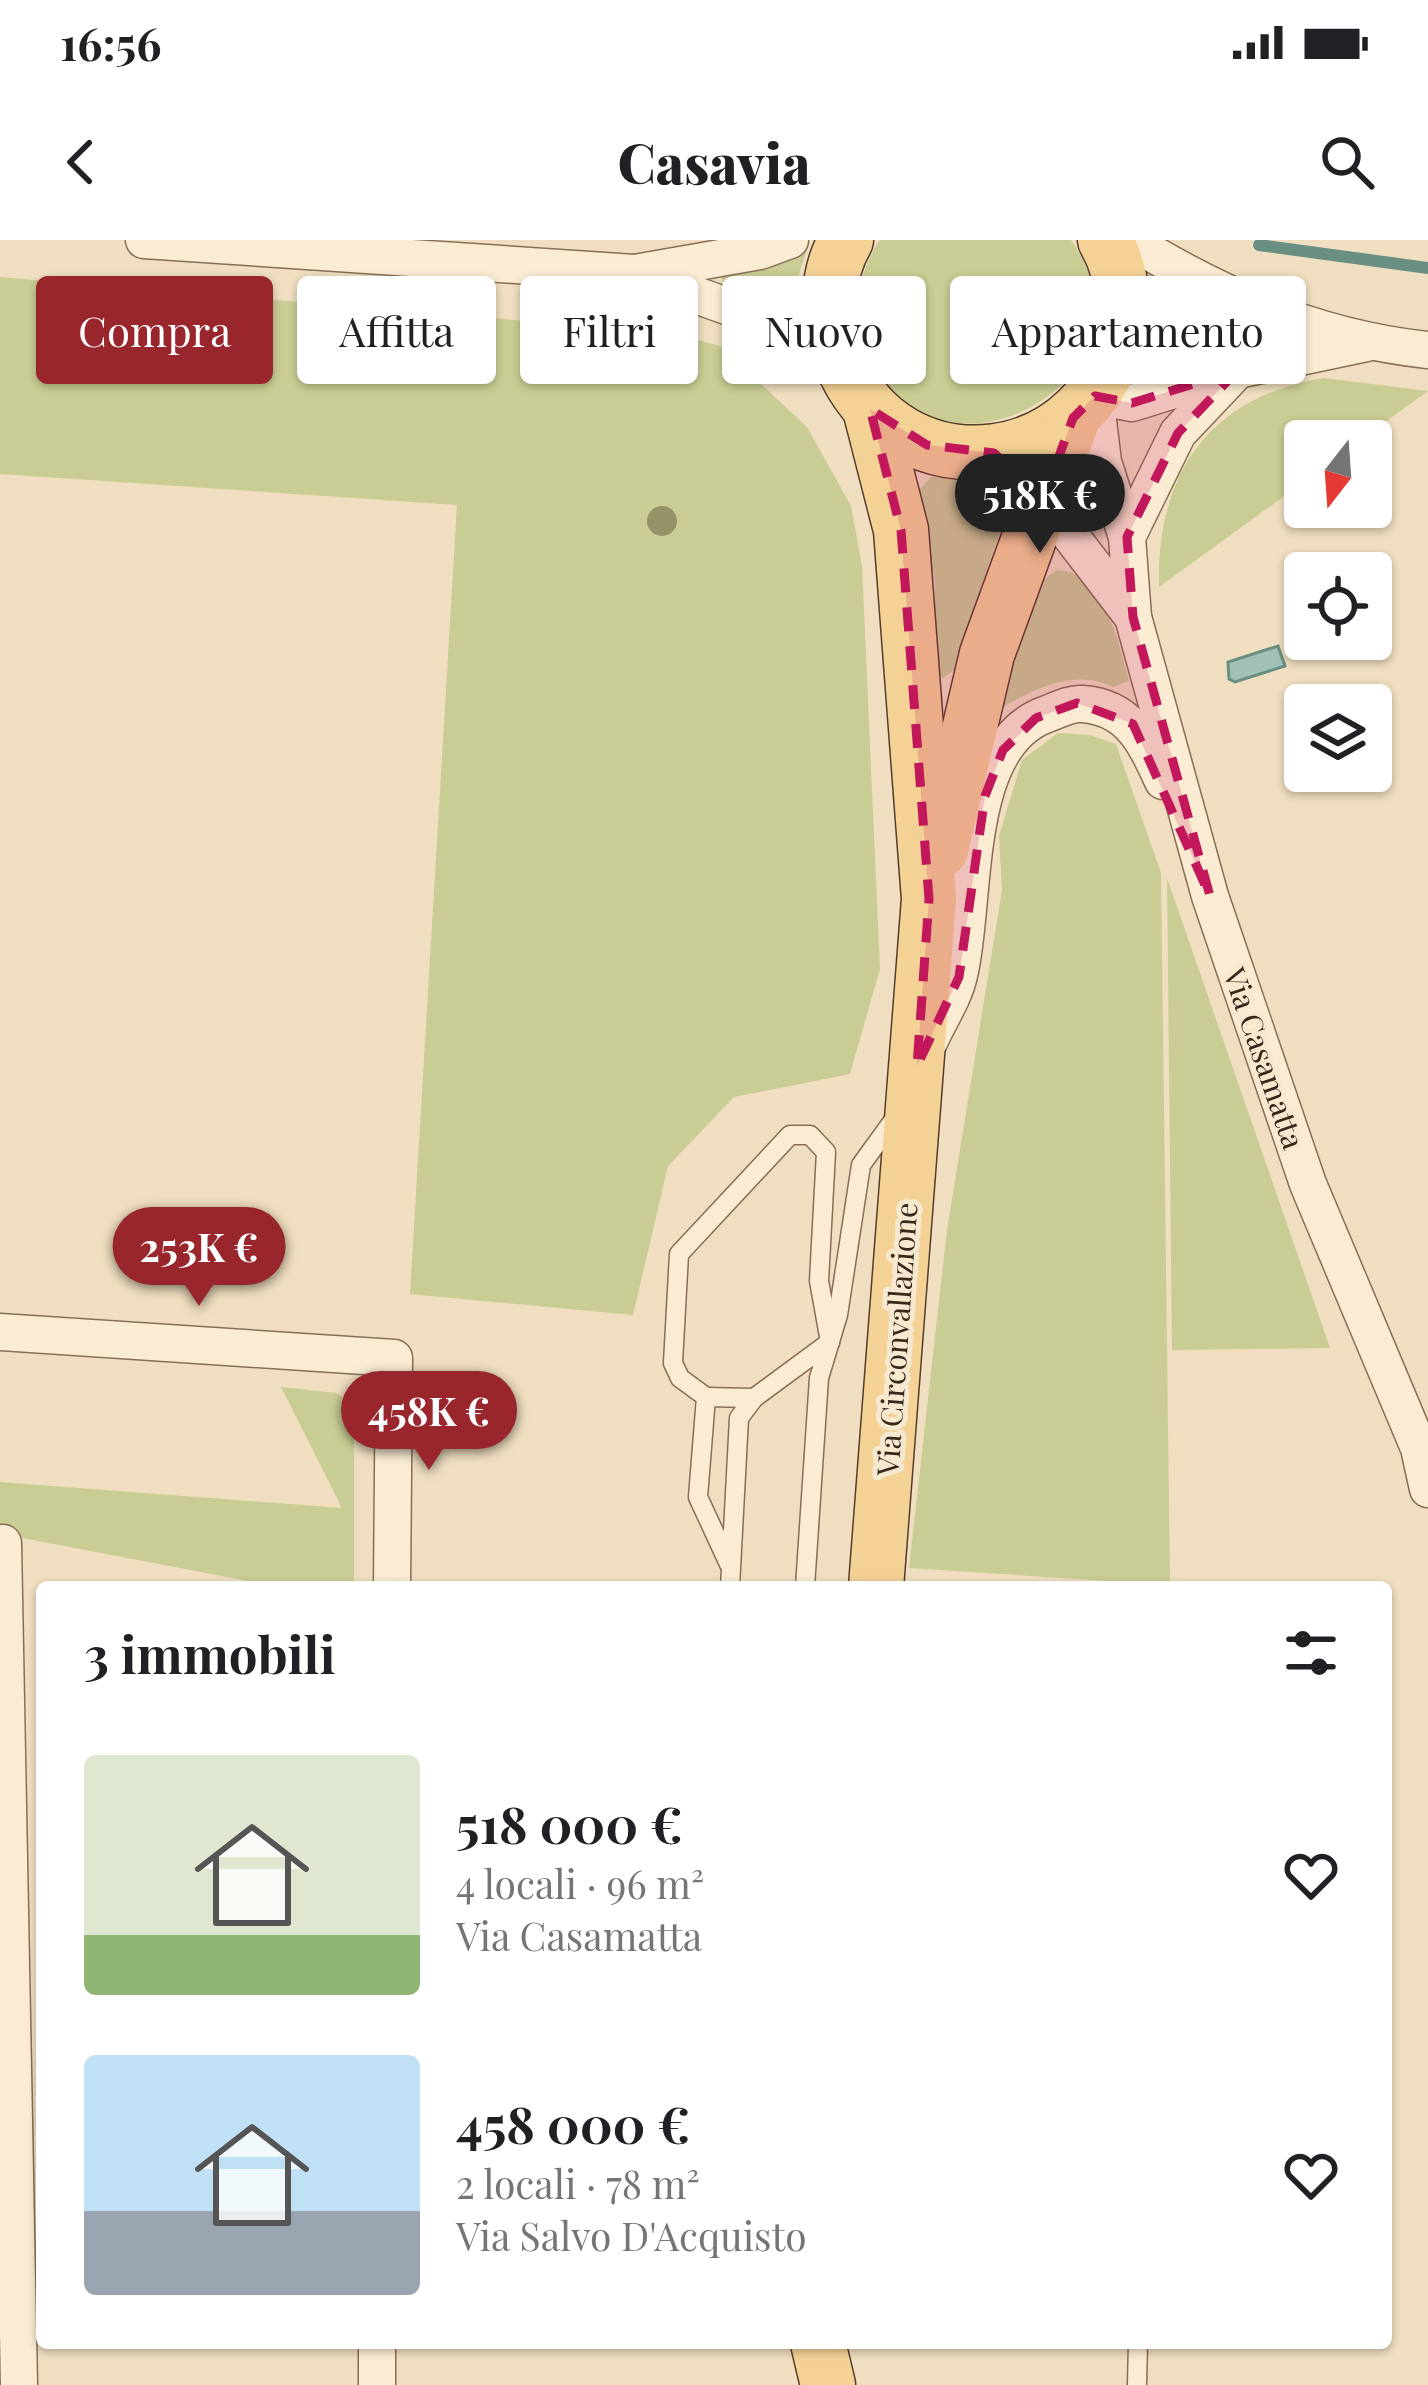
<!DOCTYPE html>
<html lang="it">
<meta charset="utf-8">
<style>
:root{--surface:#fff;--page:#f6f6f6;--text:#202124;--muted:#757577;--accent:#99252d}
body{margin:0;font-family:"Playfair Display",serif;background:var(--page);color:var(--text);height:100vh;display:flex;flex-direction:column;font-size:45px;white-space:nowrap}
*{box-sizing:border-box;margin:0}
p{font-size:39px;color:var(--muted)}
.icon{flex:none;width:66px;height:66px;fill:none;stroke:currentColor;stroke-width:2;stroke-linecap:round;stroke-linejoin:round}
.map{position:relative;flex:1;overflow:hidden}
.sheet{position:absolute;left:36px;top:1341px;width:1356px;height:768px;display:flex;flex-direction:column;background:var(--surface);border-radius:12px;box-shadow:0 3px 9px #0004}
.sheet>*{flex:none}
.guide{position:absolute;left:36px;top:36px;width:1356px;height:108px;display:flex;gap:24px}
.needle{width:78px;rotate:197deg}
.tools{position:absolute;left:1284px;top:180px;display:grid;gap:24px}
.tools a{display:grid;place-items:center;width:108px;height:108px;border-radius:12px;background:var(--surface);box-shadow:0 3px 9px #0004;font-size:60px}
.price{position:absolute;translate:-50% -102px;padding:0 27px;border-radius:42px;background:var(--accent);color:#fff;font-size:39px;line-height:78px;filter:drop-shadow(0 3px 6px #0008)}
.price::after{content:'';position:absolute;left:50%;top:72px;width:36px;height:27px;margin-left:-18px;background:inherit;clip-path:polygon(0 0,100% 0,50% 100%)}
.price.selected{background:#222;color:#fff}
ul{padding:0;list-style:none}
li{display:flex;align-items:center;gap:36px;height:300px;padding:0 48px}
li span{display:grid;place-items:center;flex:none;width:336px;height:240px;border-radius:12px;color:#555}
li>.icon{margin-inline-start:auto}
span .icon{width:144px;height:144px;fill:#fffc;stroke-width:1}
li b{font-size:51px}
h2{display:flex;justify-content:space-between;align-items:center;height:144px;padding:0 48px;font-size:51px}
.chip{padding:0 42px;border-radius:12px;background:var(--surface);box-shadow:0 3px 9px #0004;font-size:42px;line-height:108px}
.chip.selected{background:var(--accent);color:#fff}
.status{display:flex;justify-content:space-between;align-items:center;height:84px;padding:0 60px;background:var(--surface);direction:ltr}
.status svg{height:33px;fill:currentColor}
header{display:flex;justify-content:space-between;align-items:center;height:156px;padding:0 48px;background:var(--surface);font-size:54px;font-weight:800}
.map>svg:first-child{display:block}
.green{fill:#c9cd93}
.water{fill:#a2c1b6;stroke:#698f83;stroke-width:3}
.lines{fill:none;stroke-linecap:round;stroke-linejoin:round}
.stream{stroke:#698f83;stroke-width:12}
.service-casing{stroke:#886e57;stroke-width:21}
.minor-casing{stroke:#886e57;stroke-width:39}
.primary-casing{stroke:#553d2c;stroke-width:57}
.service{stroke:#faecd2;stroke-width:18}
.minor{stroke:#faecd2;stroke-width:36}
.primary{stroke:#f4d195;stroke-width:54}
.tree{fill:#949269}
.marked{fill:#c2185b;fill-opacity:0.2;stroke:#c2185b;stroke-width:9;stroke-dasharray:24 15;stroke-linejoin:round}
.labels{text-anchor:middle;dominant-baseline:central;stroke-width:10;stroke-linejoin:round;paint-order:stroke}
.street-label{font-size:30px;fill:#37281c;stroke:#f6e9cf}
</style>
<div class="status"><b>16:56</b><svg viewBox="0 0 49 12"><path d="M0 12V9h3v3zM5 12V6h3v6zM10 12V3h3v9zM15 12V0h3v12zM26 1h20v11H26zM47 4h2v5h-2z"/></svg></div>
<header><svg class="icon" aria-label="back" viewBox="0 0 24 24"><path d="M15 5l-7 7 7 7"/></svg>Casavia<svg class="icon" aria-label="search" viewBox="0 0 24 24"><circle cx="10" cy="10" r="6"/><path d="M15 15l6 6"/></svg></header>
<div class="map">
<svg width="1428" height="2145" viewBox="0 0 1428 2145">
<rect width="100%" height="100%" fill="#efdebf"/>
<g class="green">
<path d="M880,0H1071C1172,140 928,272 866,106C853,70 858,31 880,0Z"/>
<path d="M807,9L795,47L803,94L726,51L721,35Z"/>
<path d="M1123,12L1189,56L1250,87L1249,102L1129,143Z"/>
<path d="M0,37L671,93L720,106L807,187L851,266L862,326L880,729L850,834L734,857L668,926L633,1075L410,1054L457,265L0,234Z"/>
<path d="M1324,138L1428,151L1359,201H1305V241L1159,347C1156,234 1209,157 1324,138Z"/>
<path d="M951,235L989,255L1000,292L954,430L943,438L934,431L935,341L915,254L931,237Z"/>
<path d="M1057,330C1104,331 1119,403 1129,441L1113,447C1069,426 1027,454 988,475C1002,436 1019,350 1057,330Z"/>
<path d="M1058,493L1090,495L1116,504L1161,633L1170,1345L909,1328L947,990L1002,650L999,596L1022,520Z"/>
<path d="M1167,638L1330,1108L1172,1110Z"/>
<path d="M281,1147L336,1153L349,1163L354,1193V1347H280L17,1297L0,1289V1242L342,1268Z"/>
</g>
<path class="water" d="M1278,406L1285,426L1235,442L1229,439L1228,422Z"/>
<g class="lines">
<path class="stream" d="M1259,5L1428,28"/>
<g class="service-casing">
<g id="service">
<path d="M706,1157L680,1138L673,1123L679,1014L790,895H810L826,912L819,1041L830,1102L754,1158L739,1178L730,1347"/>
<path d="M729,1324L698,1257L706,1157L754,1158"/>
<path d="M805,1347L819,1138L838,1075L861,925L898,874"/>
<path d="M1137,2145L1138,2103"/>
</g>
</g>
<g class="minor-casing">
<g id="minor">
<path d="M144,0L634,33L749,74L847,139"/>
<path d="M1130,0C1221,57 1321,99 1428,110"/>
<path d="M635,33L760,11L790,0"/>
<path d="M1367,103L1238,130L1132,163L1095,156L1103,222L1127,297L1133,377L1210,656L1308,944L1419,1208L1428,1249"/>
<path d="M994,213L1043,260L1133,377"/>
<path d="M1127,297L1178,193L1232,136"/>
<path d="M929,802C938,781 954,758 959,735C977,664 960,504 1047,474C1058,470 1070,463 1082,464C1130,467 1145,502 1163,541"/>
<path d="M0,1092L394,1118L392,1347"/>
<path d="M3,1303L19,2145"/>
<path d="M377,2103V2145"/>
</g>
</g>
<g class="primary-casing">
<g id="primary">
<path d="M846,0C826,34 825,80 839,116C894,263 1103,235 1121,80C1124,53 1119,24 1105,0"/>
<path d="M870,169L901,290L929,659L876,1347"/>
<path d="M941,610L987,414L1073,178"/>
<path d="M818,2103L828,2145"/>
</g>
</g>
<use href="#service" class="service"/>
<use href="#minor" class="minor"/>
<use href="#primary" class="primary"/>
</g>
<circle class="tree" cx="662" cy="281" r="15"/>
<path class="marked" d="M1238,130L1178,193L1127,297L1133,377L1210,656L1133,484L1077,463L1036,478L1003,510L985,556L959,737L917,826L929,659L901,290L870,169L927,205L994,213L1043,260L1073,178L1095,156L1132,163Z"/>
<g class="labels">
<g class="street-label">
<text transform="translate(1265 818) rotate(71)">Via Casamatta</text>
<text transform="translate(896 1099) rotate(-86)">Via Circonvallazione</text>
</g>
</g>
</svg>
<div class="tools">
<a><svg class="needle" viewBox="-14 -14 28 28"><path d="M0-13l5 13h-10z" fill="#e53935"/><path d="M0 13l5-13h-10z" fill="#757577"/></svg></a>
<a><svg class="icon" aria-label="locate" viewBox="0 0 24 24"><circle cx="12" cy="12" r="6"/><path d="M12 2v4M12 18v4M2 12h4M18 12h4"/></svg></a>
<a><svg class="icon" aria-label="layers" viewBox="0 0 24 24"><path d="M12 4l9 5-9 5-9-5zM3 14l9 5 9-5"/></svg></a>
</div>
<b class="price selected" style="left:1040px;top:316px">518K €</b>
<b class="price" style="left:199px;top:1069px">253K €</b>
<b class="price" style="left:429px;top:1233px">458K €</b>
<div class="guide">
<a class="chip selected">Compra</a>
<a class="chip">Affitta</a>
<a class="chip">Filtri</a>
<a class="chip">Nuovo</a>
<a class="chip">Appartamento</a>
</div>
<section class="sheet">
<h2>3 immobili<svg class="icon" aria-label="filters" viewBox="0 0 24 24"><path d="M4 7h16M4 17h16"/><circle cx="9" cy="7" r="2"/><circle cx="15" cy="17" r="2"/></svg></h2>
<ul>
<li><span style="background:linear-gradient(#dfe7d0 75%,#8fb573 0)"><svg class="icon" aria-label="home" viewBox="0 0 24 24"><path d="M3 11l9-7 9 7M6 9v11h12V9"/></svg></span><div><b>518 000 €</b><p>4 locali · 96 m²</p><p>Via Casamatta</p></div><svg class="icon" aria-label="heart" viewBox="0 0 24 24"><path d="M12 20l-8-8c-3-5 5-10 8-4 3-6 11-1 8 4z"/></svg></li>
<li><span style="background:linear-gradient(#bfe0f5 65%,#9aa5b1 0)"><svg class="icon" aria-label="home" viewBox="0 0 24 24"><path d="M3 11l9-7 9 7M6 9v11h12V9"/></svg></span><div><b>458 000 €</b><p>2 locali · 78 m²</p><p>Via Salvo D'Acquisto</p></div><svg class="icon" aria-label="heart" viewBox="0 0 24 24"><path d="M12 20l-8-8c-3-5 5-10 8-4 3-6 11-1 8 4z"/></svg></li>
</ul>
</section>
</div>
